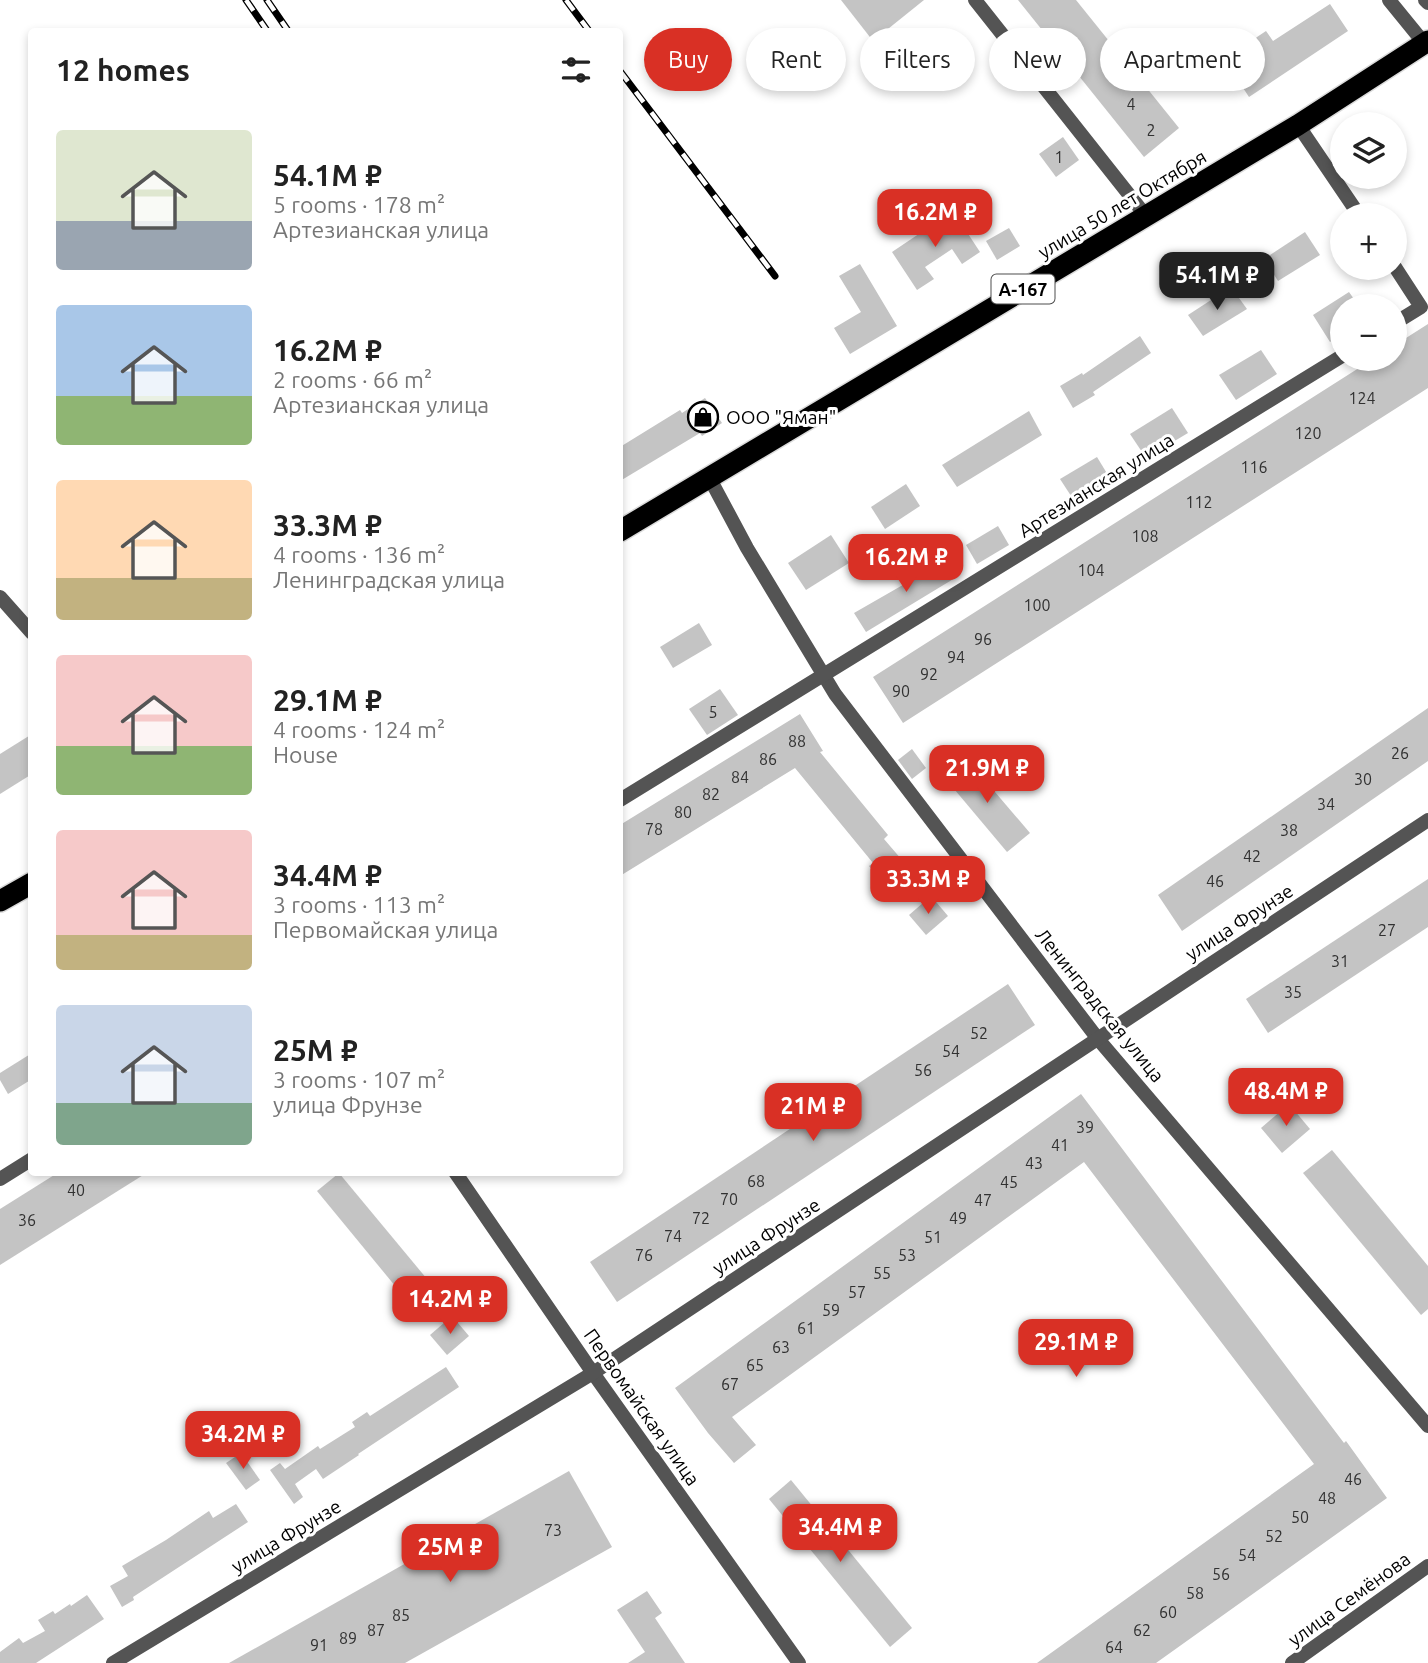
<!DOCTYPE html>
<meta charset="utf-8">
<style>
:root{--surface:#fff;--page:#f6f6f6;--text:#222;--muted:#767676;--accent:#d93025}
body{margin:0;font-family:Ubuntu,sans-serif;background:var(--page);color:var(--text);height:100vh;display:flex;flex-direction:column;font-size:26px;white-space:nowrap}
*{box-sizing:border-box;margin:0}
p{font-size:23px;color:var(--muted)}
.icon{flex:none;width:38px;height:38px;fill:none;stroke:currentColor;stroke-width:2;stroke-linecap:round;stroke-linejoin:round}
.map{position:relative;flex:1;overflow:hidden}
.details{position:absolute;left:28px;top:28px;width:595px;height:1148px;display:flex;flex-direction:column;background:var(--surface);border-radius:7px;box-shadow:0 4px 10px #0003}
.details>*{flex:none}
.guide{position:absolute;left:644px;top:28px;width:665px;height:63px;display:flex;gap:14px}
.tools{position:absolute;left:1330px;top:112px;display:grid;gap:14px}
.tools a{display:grid;place-items:center;width:77px;height:77px;border-radius:50%;background:var(--surface);box-shadow:0 4px 10px #0003;font-size:35px}
.price{position:absolute;translate:-50% -60px;padding:0 16px;border-radius:14px;background:var(--accent);color:#fff;font-size:23px;line-height:46px;filter:drop-shadow(0 2px 4px #0008)}
.price::after{content:'';position:absolute;left:50%;top:42px;width:21px;height:16px;margin-left:-10px;background:inherit;clip-path:polygon(0 0,100% 0,50% 100%)}
.price.current{background:#222;color:#fff}
ul{padding:0;list-style:none}
li{display:flex;align-items:center;gap:21px;height:175px;padding:0 28px}
li span{display:grid;place-items:center;flex:none;width:196px;height:140px;border-radius:7px;color:#555}
li>.icon{margin-inline-start:auto}
span .icon{width:84px;height:84px;fill:#fffc;stroke-width:1}
li b{font-size:30px}
h2{display:flex;justify-content:space-between;align-items:center;height:84px;padding:0 28px;font-size:30px}
.pill{padding:0 24px;border-radius:32px;background:var(--surface);box-shadow:0 4px 10px #0003;font-size:24px;line-height:63px}
.pill.current{background:var(--accent);color:#fff}
.map>svg:first-child{display:block}
.building{fill:#c4c4c4}
.lines{fill:none;stroke-linecap:round;stroke-linejoin:round}
.highway-casing{stroke:#dbdbdb;stroke-width:24}
.street{stroke:#545454;stroke-width:14}
.highway{stroke:#000;stroke-width:21}
.rail-casing{stroke:#000;stroke-width:7}
.rail{stroke:#fff;stroke-width:4.5;stroke-dasharray:13;stroke-linecap:butt}
.labels{text-anchor:middle;dominant-baseline:central;stroke-width:6;stroke-linejoin:round;paint-order:stroke}
.number-label{font-size:16px;fill:#313131}
.shield{fill:#fff;stroke:#4c4c4c;stroke-width:2}
.shield-label{font-size:18px;font-weight:bold;fill:#000}
.street-label{font-size:19px;fill:#000;stroke:#fff}
.poi-label{font-size:19px;fill:#000;stroke:#fff;text-anchor:start}
</style>
<div class="map">
<svg width="1428" height="1663" viewBox="0 0 1428 1663">
<rect width="100%" height="100%" fill="#fff"/>
<g class="building">
<path d="M841,0H924L873,41Z"/>
<path d="M1018,0H1076L1179,128L1144,157Z"/>
<path d="M1330,4L1348,31L1249,97L1224,59L1266,31L1273,41Z"/>
<path d="M1063,137L1079,160L1056,177L1039,154Z"/>
<path d="M953,211L980,252L962,264L952,249L925,267L934,279L917,290L892,252Z"/>
<path d="M1009,228L1020,246L997,260L986,241Z"/>
<path d="M1305,232L1320,255L1278,281L1264,259Z"/>
<path d="M860,264L897,326L850,354L834,328L861,312L839,276Z"/>
<path d="M1231,287L1247,309L1203,336L1188,315Z"/>
<path d="M1349,292L1359,306H1342V334L1330,342L1313,315Z"/>
<path d="M1428,324V388L903,723L873,677L1373,359H1395V345Z"/>
<path d="M1140,336L1151,353L1093,392L1095,395L1073,408L1060,386L1082,373L1083,375Z"/>
<path d="M1261,350L1277,374L1236,400L1219,375Z"/>
<path d="M705,398L722,423L702,436L700,433L620,481V447L680,410L682,413Z"/>
<path d="M1172,408L1188,433L1146,458L1130,434Z"/>
<path d="M1029,411L1042,435L957,487L942,465Z"/>
<path d="M1097,457L1111,480L1075,502L1060,479Z"/>
<path d="M906,484L920,506L885,529L871,507Z"/>
<path d="M998,526L1009,545L977,564L966,545Z"/>
<path d="M831,535L849,563L806,590L788,563Z"/>
<path d="M943,556L955,578L866,632L854,613L908,582L906,578Z"/>
<path d="M699,623L712,645L673,668L660,647Z"/>
<path d="M720,689L738,715L707,735L689,709Z"/>
<path d="M1428,708V761L1182,931L1158,895Z"/>
<path d="M800,714L823,751L820,752L888,835L884,839L908,867L886,886L869,866L873,863L795,768L620,876V825Z"/>
<path d="M32,734V774L0,794V754Z"/>
<path d="M912,749L926,768L912,779L898,760Z"/>
<path d="M966,758L1030,833L1007,852L944,777Z"/>
<path d="M1428,879V927L1268,1033L1246,999Z"/>
<path d="M931,896L948,916L926,935L909,915Z"/>
<path d="M1008,984L1035,1025L617,1302L590,1262Z"/>
<path d="M32,1053V1079L8,1094L0,1080V1073Z"/>
<path d="M1081,1094L1322,1414L1344,1443L1346,1441L1387,1498L1156,1663H1037L1314,1464L1084,1162L732,1417L756,1445L734,1463L708,1433L675,1388Z"/>
<path d="M1289,1104L1310,1129L1282,1153L1261,1128Z"/>
<path d="M1332,1150L1428,1266V1309L1421,1315L1303,1173Z"/>
<path d="M59,1172H148L0,1265V1209Z"/>
<path d="M339,1173L427,1279L405,1298L317,1191Z"/>
<path d="M452,1316L469,1336L447,1355L430,1335Z"/>
<path d="M446,1367L459,1387L358,1454L359,1455L323,1479L316,1469L295,1484L303,1497L294,1504L270,1470L280,1463L285,1469L318,1446L320,1449L355,1427L352,1422L367,1412L370,1416Z"/>
<path d="M241,1453L260,1480L246,1490L226,1463Z"/>
<path d="M569,1471L612,1547L405,1663H229Z"/>
<path d="M791,1480L912,1628L890,1647L769,1499Z"/>
<path d="M236,1504L248,1522L133,1597L134,1600L122,1607L110,1586L128,1576L122,1566L166,1540L209,1511L213,1518Z"/>
<path d="M647,1591L662,1613L655,1618L685,1663H628L645,1652L617,1610Z"/>
<path d="M87,1595L104,1619L36,1663H0V1652L19,1638L23,1643L45,1631L38,1620L53,1611L55,1614L70,1604L71,1606Z"/>
</g>
<g class="lines">
<g class="highway-casing">
<g id="highway">
<path d="M620,531L1298,125L1428,41"/>
<path d="M0,901L32,883"/>
</g>
</g>
<g class="street">
<path d="M975,0L1146,216"/>
<path d="M1389,0L1424,43"/>
<path d="M1425,0L1428,3"/>
<path d="M1298,125L1359,215"/>
<path d="M1395,267L1421,307L1395,323"/>
<path d="M709,477L747,548L835,694L1098,1039L1428,1426"/>
<path d="M0,597L32,633"/>
<path d="M620,800L1342,356"/>
<path d="M455,1172L593,1373L799,1663"/>
<path d="M0,1179L32,1159"/>
<path d="M113,1663L593,1373L1428,820"/>
<path d="M1292,1663L1428,1566"/>
</g>
<use href="#highway" class="highway"/>
<g class="rail-casing">
<g id="rail">
<path d="M246,0L268,32"/>
<path d="M267,0L289,32"/>
<path d="M566,0L590,32"/>
<path d="M620,71L775,276"/>
</g>
</g>
<use href="#rail" class="rail"/>
</g>
<defs>
<g id="shop-ring" transform="scale(1.575)"><circle r="9.5" fill="#fff" stroke="#000" stroke-width="1.5"/><path d="M-5-2.5h2.3a2.7 3.5 0 0 1 5.4 0H5L5.5 6h-11ZM-1.5-2.5h3a1.5 2.3 0 0 0-3 0Z" fill="#000"/></g>
</defs>
<g fill-rule="evenodd">
<use href="#shop-ring" x="703" y="417"/>
</g>
<g class="labels">
<g class="number-label">
<text x="1131" y="104">4</text>
<text x="1151" y="130">2</text>
<text x="1059" y="157">1</text>
<text x="1362" y="398">124</text>
<text x="1308" y="433">120</text>
<text x="1254" y="467">116</text>
<text x="1199" y="502">112</text>
<text x="1145" y="536">108</text>
<text x="1091" y="570">104</text>
<text x="1037" y="605">100</text>
<text x="983" y="639">96</text>
<text x="956" y="657">94</text>
<text x="929" y="674">92</text>
<text x="901" y="691">90</text>
<text x="713" y="712">5</text>
<text x="797" y="741">88</text>
<text x="1400" y="753">26</text>
<text x="768" y="759">86</text>
<text x="740" y="777">84</text>
<text x="1363" y="779">30</text>
<text x="711" y="794">82</text>
<text x="1326" y="804">34</text>
<text x="683" y="812">80</text>
<text x="654" y="829">78</text>
<text x="1289" y="830">38</text>
<text x="1252" y="856">42</text>
<text x="1215" y="881">46</text>
<text x="1387" y="930">27</text>
<text x="1340" y="961">31</text>
<text x="1293" y="992">35</text>
<text x="979" y="1033">52</text>
<text x="951" y="1051">54</text>
<text x="923" y="1070">56</text>
<text x="1085" y="1127">39</text>
<text x="1060" y="1145">41</text>
<text x="1034" y="1163">43</text>
<text x="756" y="1181">68</text>
<text x="1009" y="1182">45</text>
<text x="76" y="1190">40</text>
<text x="729" y="1199">70</text>
<text x="983" y="1200">47</text>
<text x="701" y="1218">72</text>
<text x="958" y="1218">49</text>
<text x="27" y="1220">36</text>
<text x="673" y="1236">74</text>
<text x="933" y="1237">51</text>
<text x="644" y="1255">76</text>
<text x="907" y="1255">53</text>
<text x="882" y="1273">55</text>
<text x="857" y="1292">57</text>
<text x="831" y="1310">59</text>
<text x="806" y="1328">61</text>
<text x="781" y="1347">63</text>
<text x="755" y="1365">65</text>
<text x="730" y="1384">67</text>
<text x="1353" y="1479">46</text>
<text x="1327" y="1498">48</text>
<text x="1300" y="1517">50</text>
<text x="553" y="1530">73</text>
<text x="1274" y="1536">52</text>
<text x="1247" y="1555">54</text>
<text x="1221" y="1574">56</text>
<text x="1195" y="1593">58</text>
<text x="1168" y="1612">60</text>
<text x="401" y="1615">85</text>
<text x="376" y="1630">87</text>
<text x="1142" y="1630">62</text>
<text x="348" y="1638">89</text>
<text x="319" y="1645">91</text>
<text x="1114" y="1647">64</text>
</g>
<rect class="shield" x="991.5" y="274.5" width="63" height="29" rx="5"/>
<g class="shield-label">
<text x="1023" y="289">А-167</text>
</g>
<g class="street-label">
<text transform="translate(1122 204) rotate(-31)">улица 50 лет Октября</text>
<text transform="translate(1096 485) rotate(-32)">Артезианская улица</text>
<text transform="translate(1239 922) rotate(-33)">улица Фрунзе</text>
<text transform="translate(1100 1005) rotate(51)">Ленинградская улица</text>
<text transform="translate(766 1236) rotate(-33)">улица Фрунзе</text>
<text transform="translate(642 1407) rotate(55)">Первомайская улица</text>
<text transform="translate(286 1536) rotate(-31)">улица Фрунзе</text>
<text transform="translate(1349 1599) rotate(-36)">улица Семёнова</text>
</g>
<g class="poi-label">
<text x="726" y="417">ООО "Яман"</text>
</g>
</g>
</svg>
<div class="tools">
<a><svg class="icon" aria-label="layers" viewBox="0 0 24 24"><path d="M12 4l9 5-9 5-9-5zM3 14l9 5 9-5"/></svg></a>
<a>+</a>
<a>−</a>
</div>
<b class="price" style="left:935px;top:249px">16.2M ₽</b>
<b class="price current" style="left:1217px;top:312px">54.1M ₽</b>
<b class="price" style="left:906px;top:594px">16.2M ₽</b>
<b class="price" style="left:987px;top:805px">21.9M ₽</b>
<b class="price" style="left:928px;top:916px">33.3M ₽</b>
<b class="price" style="left:1286px;top:1128px">48.4M ₽</b>
<b class="price" style="left:813px;top:1143px">21M ₽</b>
<b class="price" style="left:450px;top:1336px">14.2M ₽</b>
<b class="price" style="left:1076px;top:1379px">29.1M ₽</b>
<b class="price" style="left:243px;top:1471px">34.2M ₽</b>
<b class="price" style="left:840px;top:1564px">34.4M ₽</b>
<b class="price" style="left:450px;top:1584px">25M ₽</b>
<div class="guide">
<a class="pill current">Buy</a>
<a class="pill">Rent</a>
<a class="pill">Filters</a>
<a class="pill">New</a>
<a class="pill">Apartment</a>
</div>
<section class="details">
<h2>12 homes<svg class="icon" aria-label="filters" viewBox="0 0 24 24"><path d="M4 7h16M4 17h16"/><circle cx="9" cy="7" r="2"/><circle cx="15" cy="17" r="2"/></svg></h2>
<ul>
<li><span style="background:linear-gradient(#dfe7d0 65%,#9aa5b1 0)"><svg class="icon" aria-label="home" viewBox="0 0 24 24"><path d="M3 11l9-7 9 7M6 9v11h12V9"/></svg></span><div><b>54.1M ₽</b><p>5 rooms · 178 m²</p><p>Артезианская улица</p></div></li>
<li><span style="background:linear-gradient(#a9c7e8 65%,#8fb573 0)"><svg class="icon" aria-label="home" viewBox="0 0 24 24"><path d="M3 11l9-7 9 7M6 9v11h12V9"/></svg></span><div><b>16.2M ₽</b><p>2 rooms · 66 m²</p><p>Артезианская улица</p></div></li>
<li><span style="background:linear-gradient(#ffd9b3 70%,#c2b280 0)"><svg class="icon" aria-label="home" viewBox="0 0 24 24"><path d="M3 11l9-7 9 7M6 9v11h12V9"/></svg></span><div><b>33.3M ₽</b><p>4 rooms · 136 m²</p><p>Ленинградская улица</p></div></li>
<li><span style="background:linear-gradient(#f6c9c9 65%,#8fb573 0)"><svg class="icon" aria-label="home" viewBox="0 0 24 24"><path d="M3 11l9-7 9 7M6 9v11h12V9"/></svg></span><div><b>29.1M ₽</b><p>4 rooms · 124 m²</p><p>House</p></div></li>
<li><span style="background:linear-gradient(#f6c9c9 75%,#c2b280 0)"><svg class="icon" aria-label="home" viewBox="0 0 24 24"><path d="M3 11l9-7 9 7M6 9v11h12V9"/></svg></span><div><b>34.4M ₽</b><p>3 rooms · 113 m²</p><p>Первомайская улица</p></div></li>
<li><span style="background:linear-gradient(#c9d6e8 70%,#7fa58c 0)"><svg class="icon" aria-label="home" viewBox="0 0 24 24"><path d="M3 11l9-7 9 7M6 9v11h12V9"/></svg></span><div><b>25M ₽</b><p>3 rooms · 107 m²</p><p>улица Фрунзе</p></div></li>
</ul>
</section>
</div>
